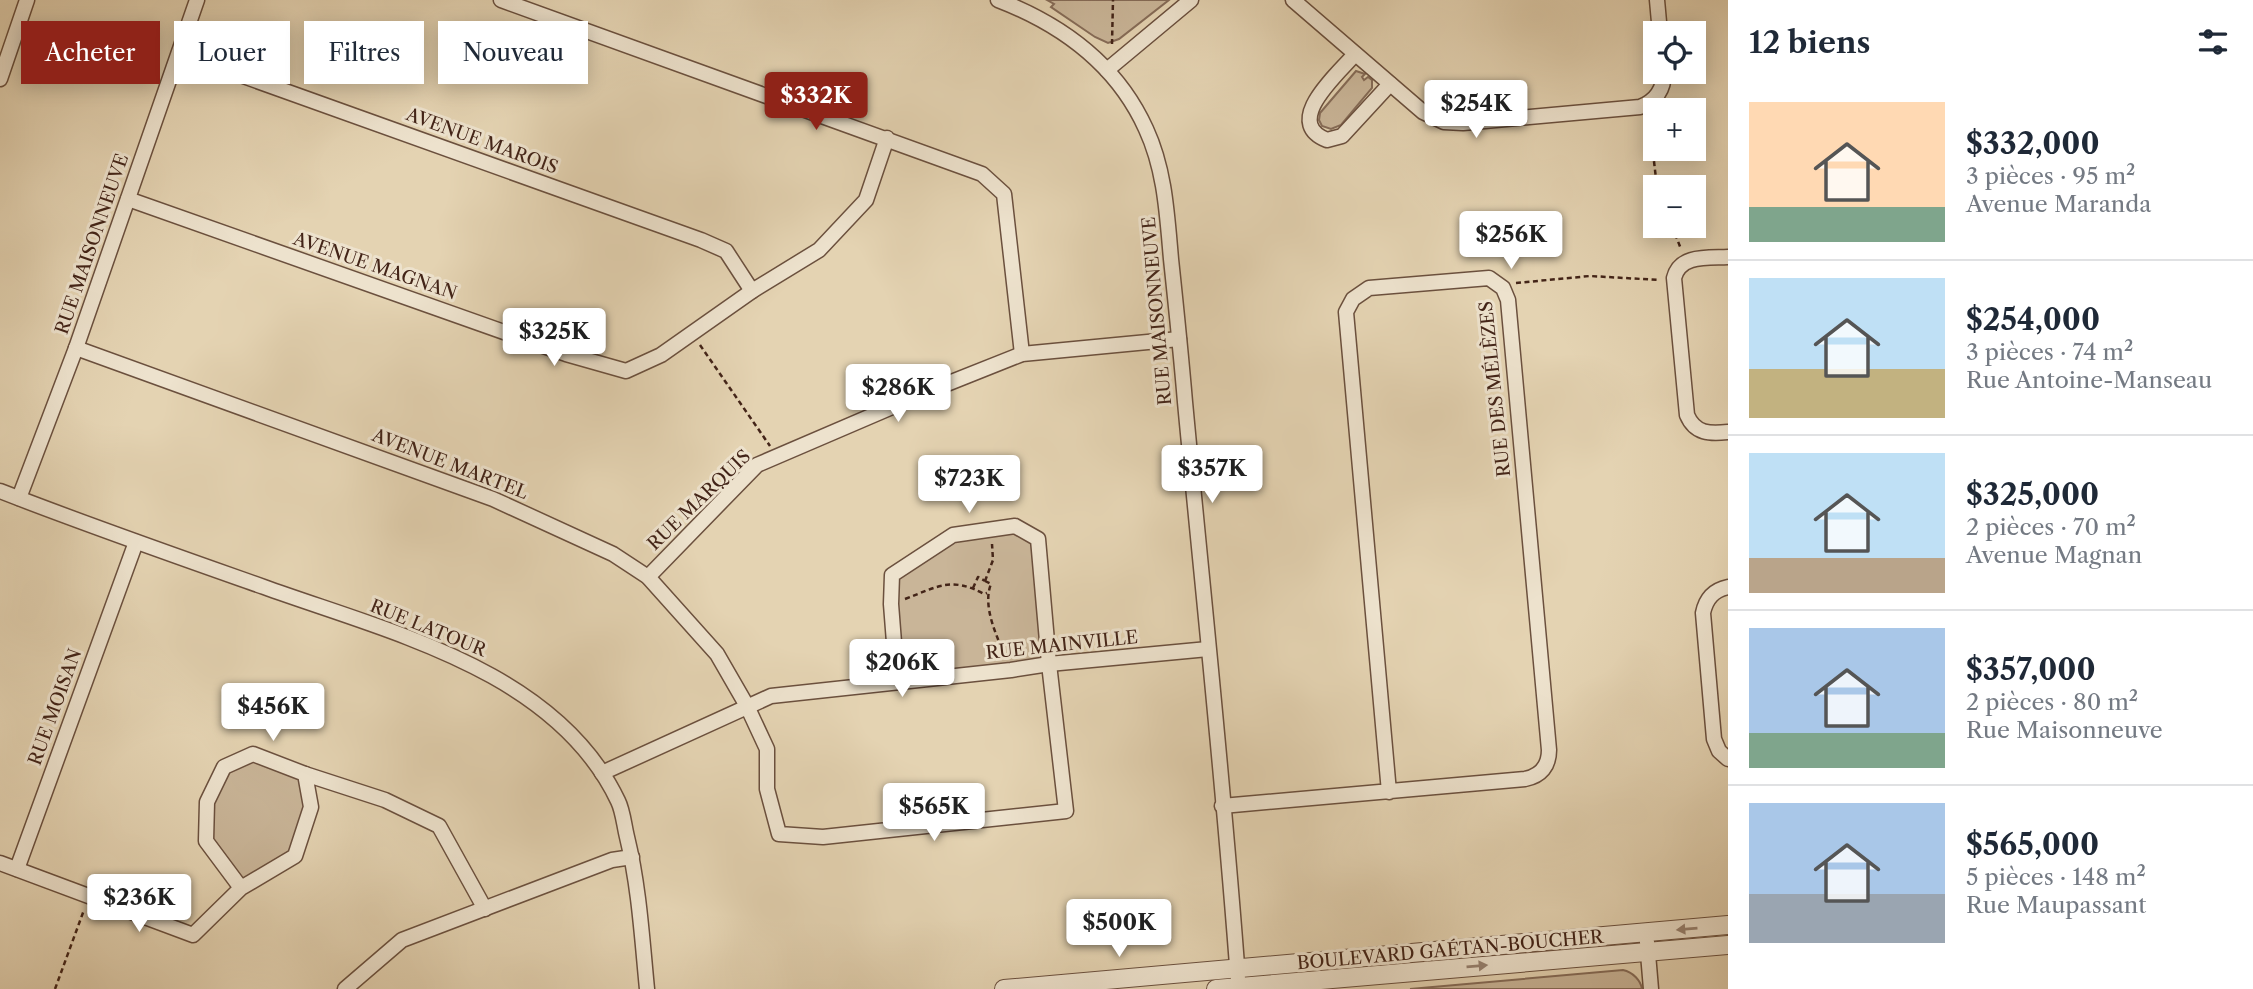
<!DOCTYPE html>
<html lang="fr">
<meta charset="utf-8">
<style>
:root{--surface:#fff;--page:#f6f6f7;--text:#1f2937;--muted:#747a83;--line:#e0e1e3;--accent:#8f2418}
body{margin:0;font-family:"Libre Caslon Text",serif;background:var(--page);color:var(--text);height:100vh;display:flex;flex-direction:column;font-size:26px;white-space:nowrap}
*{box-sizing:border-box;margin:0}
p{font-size:23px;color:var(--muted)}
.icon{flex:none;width:38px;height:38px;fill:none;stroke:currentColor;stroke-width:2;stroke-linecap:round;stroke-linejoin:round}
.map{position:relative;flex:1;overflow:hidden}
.panel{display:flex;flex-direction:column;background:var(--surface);width:525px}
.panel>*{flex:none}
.hud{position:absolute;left:21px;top:21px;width:665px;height:63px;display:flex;gap:14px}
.buttons{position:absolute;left:1643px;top:21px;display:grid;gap:14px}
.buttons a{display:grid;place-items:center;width:63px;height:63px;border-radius:0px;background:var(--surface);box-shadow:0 4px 18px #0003;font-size:35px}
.price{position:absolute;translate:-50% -60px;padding:0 16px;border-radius:7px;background:#fff;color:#222;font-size:23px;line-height:46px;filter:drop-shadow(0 2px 4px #0008)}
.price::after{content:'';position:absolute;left:50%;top:42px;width:21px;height:16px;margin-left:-10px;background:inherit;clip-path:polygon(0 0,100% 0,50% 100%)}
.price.selected{background:var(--accent);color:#fff}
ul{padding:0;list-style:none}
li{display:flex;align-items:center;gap:21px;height:175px;padding:0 21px}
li+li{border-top:2px solid var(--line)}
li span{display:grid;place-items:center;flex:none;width:196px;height:140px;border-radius:0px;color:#555}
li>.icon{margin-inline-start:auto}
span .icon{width:84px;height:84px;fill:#fffc;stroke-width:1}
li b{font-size:30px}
h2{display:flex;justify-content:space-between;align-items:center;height:84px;padding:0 21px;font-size:30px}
.pill{padding:0 24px;border-radius:0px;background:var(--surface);box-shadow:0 4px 18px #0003;font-size:24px;line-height:63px}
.pill.selected{background:var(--accent);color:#fff}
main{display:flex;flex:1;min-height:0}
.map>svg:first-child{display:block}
.green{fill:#c9b598;stroke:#866c58;stroke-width:2}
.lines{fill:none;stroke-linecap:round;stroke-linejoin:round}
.minor-casing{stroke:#6b503e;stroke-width:17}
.tertiary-casing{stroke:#6b503e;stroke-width:20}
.path{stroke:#432418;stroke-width:2.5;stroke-dasharray:5 3.5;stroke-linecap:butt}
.minor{stroke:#ede2cd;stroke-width:14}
.tertiary{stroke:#ede2cd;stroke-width:18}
.oneway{fill:#988372}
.labels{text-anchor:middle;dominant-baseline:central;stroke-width:6;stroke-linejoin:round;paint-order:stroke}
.street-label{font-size:18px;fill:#432418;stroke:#ede2cd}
</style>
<main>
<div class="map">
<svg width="1728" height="989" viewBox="0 0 1728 989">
<rect width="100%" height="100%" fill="#e4d3b2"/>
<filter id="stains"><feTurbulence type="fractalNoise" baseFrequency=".00286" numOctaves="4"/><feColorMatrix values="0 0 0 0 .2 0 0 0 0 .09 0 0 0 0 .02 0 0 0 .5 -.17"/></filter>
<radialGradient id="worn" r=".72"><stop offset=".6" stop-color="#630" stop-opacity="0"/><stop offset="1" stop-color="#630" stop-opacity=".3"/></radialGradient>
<g class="green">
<path d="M1047,0H1169L1119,39L1108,43L1095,37L1051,7L1054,4Z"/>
<path d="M1356,71L1365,74L1362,77L1364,80L1368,77L1372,80V88L1341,125L1331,129L1322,126L1319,120L1320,113Z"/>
<path d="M1015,526L1038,539L1049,664L897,681L892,575L953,535Z"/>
<path d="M253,754L305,774L311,807L295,856L241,888L206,841L207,802L224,767Z"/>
<path d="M1623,970C1633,972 1641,981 1642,989H1410Z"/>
</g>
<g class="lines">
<g class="minor-casing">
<g id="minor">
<path d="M501,0L982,174L1004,194L1022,354"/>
<path d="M998,0C1063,25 1117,65 1146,129C1165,170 1167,214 1171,259C1176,306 1181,354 1185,402C1203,594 1224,786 1238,979"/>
<path d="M1293,0L1423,112L1444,122L1463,123L1640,107C1656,101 1664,89 1664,72"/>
<path d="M1657,0L1660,33"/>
<path d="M179,53L701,240L726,251L752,291"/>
<path d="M1355,54C1339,73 1281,122 1327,140L1342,136L1390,84"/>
<path d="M1107,70L1191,0"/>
<path d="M0,79L27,0"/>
<path d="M128,199L566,354L626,371L661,355L752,291L819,250L866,200L887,138"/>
<path d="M1728,257C1708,258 1680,254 1674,278L1687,415C1695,434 1710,434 1728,432"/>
<path d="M76,348L493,499L613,554L648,577L717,654L747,706L767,749V789L779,834L823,837L1066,811L1049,664L1038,539L1015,526L953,535L892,575L891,604L897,681"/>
<path d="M0,491C87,525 176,556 264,587C388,632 556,670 618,801C623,811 624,825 627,837C639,886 642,938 647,989"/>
<path d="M19,498L76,348L197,0"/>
<path d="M648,577L757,465L934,389L1022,354L1179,339"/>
<path d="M1728,587C1714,590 1706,598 1703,613L1714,739L1719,751L1728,759"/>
<path d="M602,773L771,696L1011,670L1049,664L1208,649"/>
<path d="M305,774L385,800L439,826L485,909"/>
<path d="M1222,806L1525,779C1541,776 1549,766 1549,750L1508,300L1503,288L1489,278L1369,288L1353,299L1346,312L1389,792"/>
<path d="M0,863L193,935L241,888L295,856L311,807L305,774L253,754L224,767L207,802L206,841L241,888"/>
<path d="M17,869L136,542"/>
<path d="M1647,942L1651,989"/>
<path d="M345,989L402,940L612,860L632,857"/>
</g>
</g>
<g class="tertiary-casing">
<g id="tertiary">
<path d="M1004,989L1728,925"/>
<path d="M1216,989L1728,945"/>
</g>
</g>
<g class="path">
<path d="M1112,44L1113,0"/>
<path d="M1649,119L1657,187"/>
<path d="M1672,226L1681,249"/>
<path d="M1516,283L1590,276L1659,280"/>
<path d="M700,345L770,446"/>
<path d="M985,581L991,584C982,606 997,637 1006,658"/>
<path d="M985,581L993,560L992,544"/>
<path d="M973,588L978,577L985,581"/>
<path d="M905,599C937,587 951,576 984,594L987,593"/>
<path d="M55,989L84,910"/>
</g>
<use href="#minor" class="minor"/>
<use href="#tertiary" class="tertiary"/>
</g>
<defs><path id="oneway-solid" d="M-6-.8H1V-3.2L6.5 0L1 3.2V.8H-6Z" transform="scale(1.75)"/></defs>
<g class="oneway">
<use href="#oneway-solid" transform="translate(1687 929) rotate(175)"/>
<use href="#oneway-solid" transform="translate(1477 966) rotate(-5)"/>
</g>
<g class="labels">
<g class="street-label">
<text transform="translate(482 141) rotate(20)">AVENUE MAROIS</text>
<text transform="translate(92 244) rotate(-71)">RUE MAISONNEUVE</text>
<text transform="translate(375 266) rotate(19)">AVENUE MAGNAN</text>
<text transform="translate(1157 311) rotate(-95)">RUE MAISONNEUVE</text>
<text transform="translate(1495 389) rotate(-96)">RUE DES MÉLÈZES</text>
<text transform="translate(450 464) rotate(21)">AVENUE MARTEL</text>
<text transform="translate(699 500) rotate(-44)">RUE MARQUIS</text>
<text transform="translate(428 628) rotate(22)">RUE LATOUR</text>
<text transform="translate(1062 645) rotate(-6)">RUE MAINVILLE</text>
<text transform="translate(55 707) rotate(-70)">RUE MOISAN</text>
<text transform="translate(1450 950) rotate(-5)">BOULEVARD GAÉTAN-BOUCHER</text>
</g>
</g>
<rect width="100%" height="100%" filter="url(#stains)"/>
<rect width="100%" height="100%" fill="url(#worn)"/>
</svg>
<div class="buttons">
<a><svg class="icon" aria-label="locate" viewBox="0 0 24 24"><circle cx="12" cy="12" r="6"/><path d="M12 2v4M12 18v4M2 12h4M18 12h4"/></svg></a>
<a>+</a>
<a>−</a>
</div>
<b class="price selected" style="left:816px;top:132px">$332K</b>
<b class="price" style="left:1476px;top:140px">$254K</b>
<b class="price" style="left:1511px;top:271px">$256K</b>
<b class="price" style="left:554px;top:368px">$325K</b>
<b class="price" style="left:898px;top:424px">$286K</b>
<b class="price" style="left:1212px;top:505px">$357K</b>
<b class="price" style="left:969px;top:515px">$723K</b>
<b class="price" style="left:902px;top:699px">$206K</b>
<b class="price" style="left:273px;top:743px">$456K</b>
<b class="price" style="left:934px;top:843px">$565K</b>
<b class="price" style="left:139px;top:934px">$236K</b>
<b class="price" style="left:1119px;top:959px">$500K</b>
<div class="hud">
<a class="pill selected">Acheter</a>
<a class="pill">Louer</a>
<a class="pill">Filtres</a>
<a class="pill">Nouveau</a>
</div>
</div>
<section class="panel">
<h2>12 biens<svg class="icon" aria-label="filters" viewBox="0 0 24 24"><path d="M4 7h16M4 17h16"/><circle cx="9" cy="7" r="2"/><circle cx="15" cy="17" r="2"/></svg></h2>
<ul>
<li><span style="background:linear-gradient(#ffd9b3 75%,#7fa58c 0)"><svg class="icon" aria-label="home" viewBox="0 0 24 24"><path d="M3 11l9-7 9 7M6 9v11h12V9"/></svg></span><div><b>$332,000</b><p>3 pièces · 95 m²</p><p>Avenue Maranda</p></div></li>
<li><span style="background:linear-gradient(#bfe0f5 65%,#c2b280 0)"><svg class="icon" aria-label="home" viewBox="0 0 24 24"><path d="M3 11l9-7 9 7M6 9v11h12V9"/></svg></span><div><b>$254,000</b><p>3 pièces · 74 m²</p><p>Rue Antoine-Manseau</p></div></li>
<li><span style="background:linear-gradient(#bfe0f5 75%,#b9a48a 0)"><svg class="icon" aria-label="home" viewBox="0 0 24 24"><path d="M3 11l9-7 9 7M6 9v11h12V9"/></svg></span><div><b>$325,000</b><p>2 pièces · 70 m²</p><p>Avenue Magnan</p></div></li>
<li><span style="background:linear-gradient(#a9c7e8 75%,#7fa58c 0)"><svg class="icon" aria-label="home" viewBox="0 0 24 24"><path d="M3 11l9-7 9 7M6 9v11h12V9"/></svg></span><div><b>$357,000</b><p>2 pièces · 80 m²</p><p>Rue Maisonneuve</p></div></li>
<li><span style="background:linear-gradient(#a9c7e8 65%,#9aa5b1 0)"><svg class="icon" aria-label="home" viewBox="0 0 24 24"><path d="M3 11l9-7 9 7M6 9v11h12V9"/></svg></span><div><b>$565,000</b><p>5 pièces · 148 m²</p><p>Rue Maupassant</p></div></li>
</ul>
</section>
</main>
